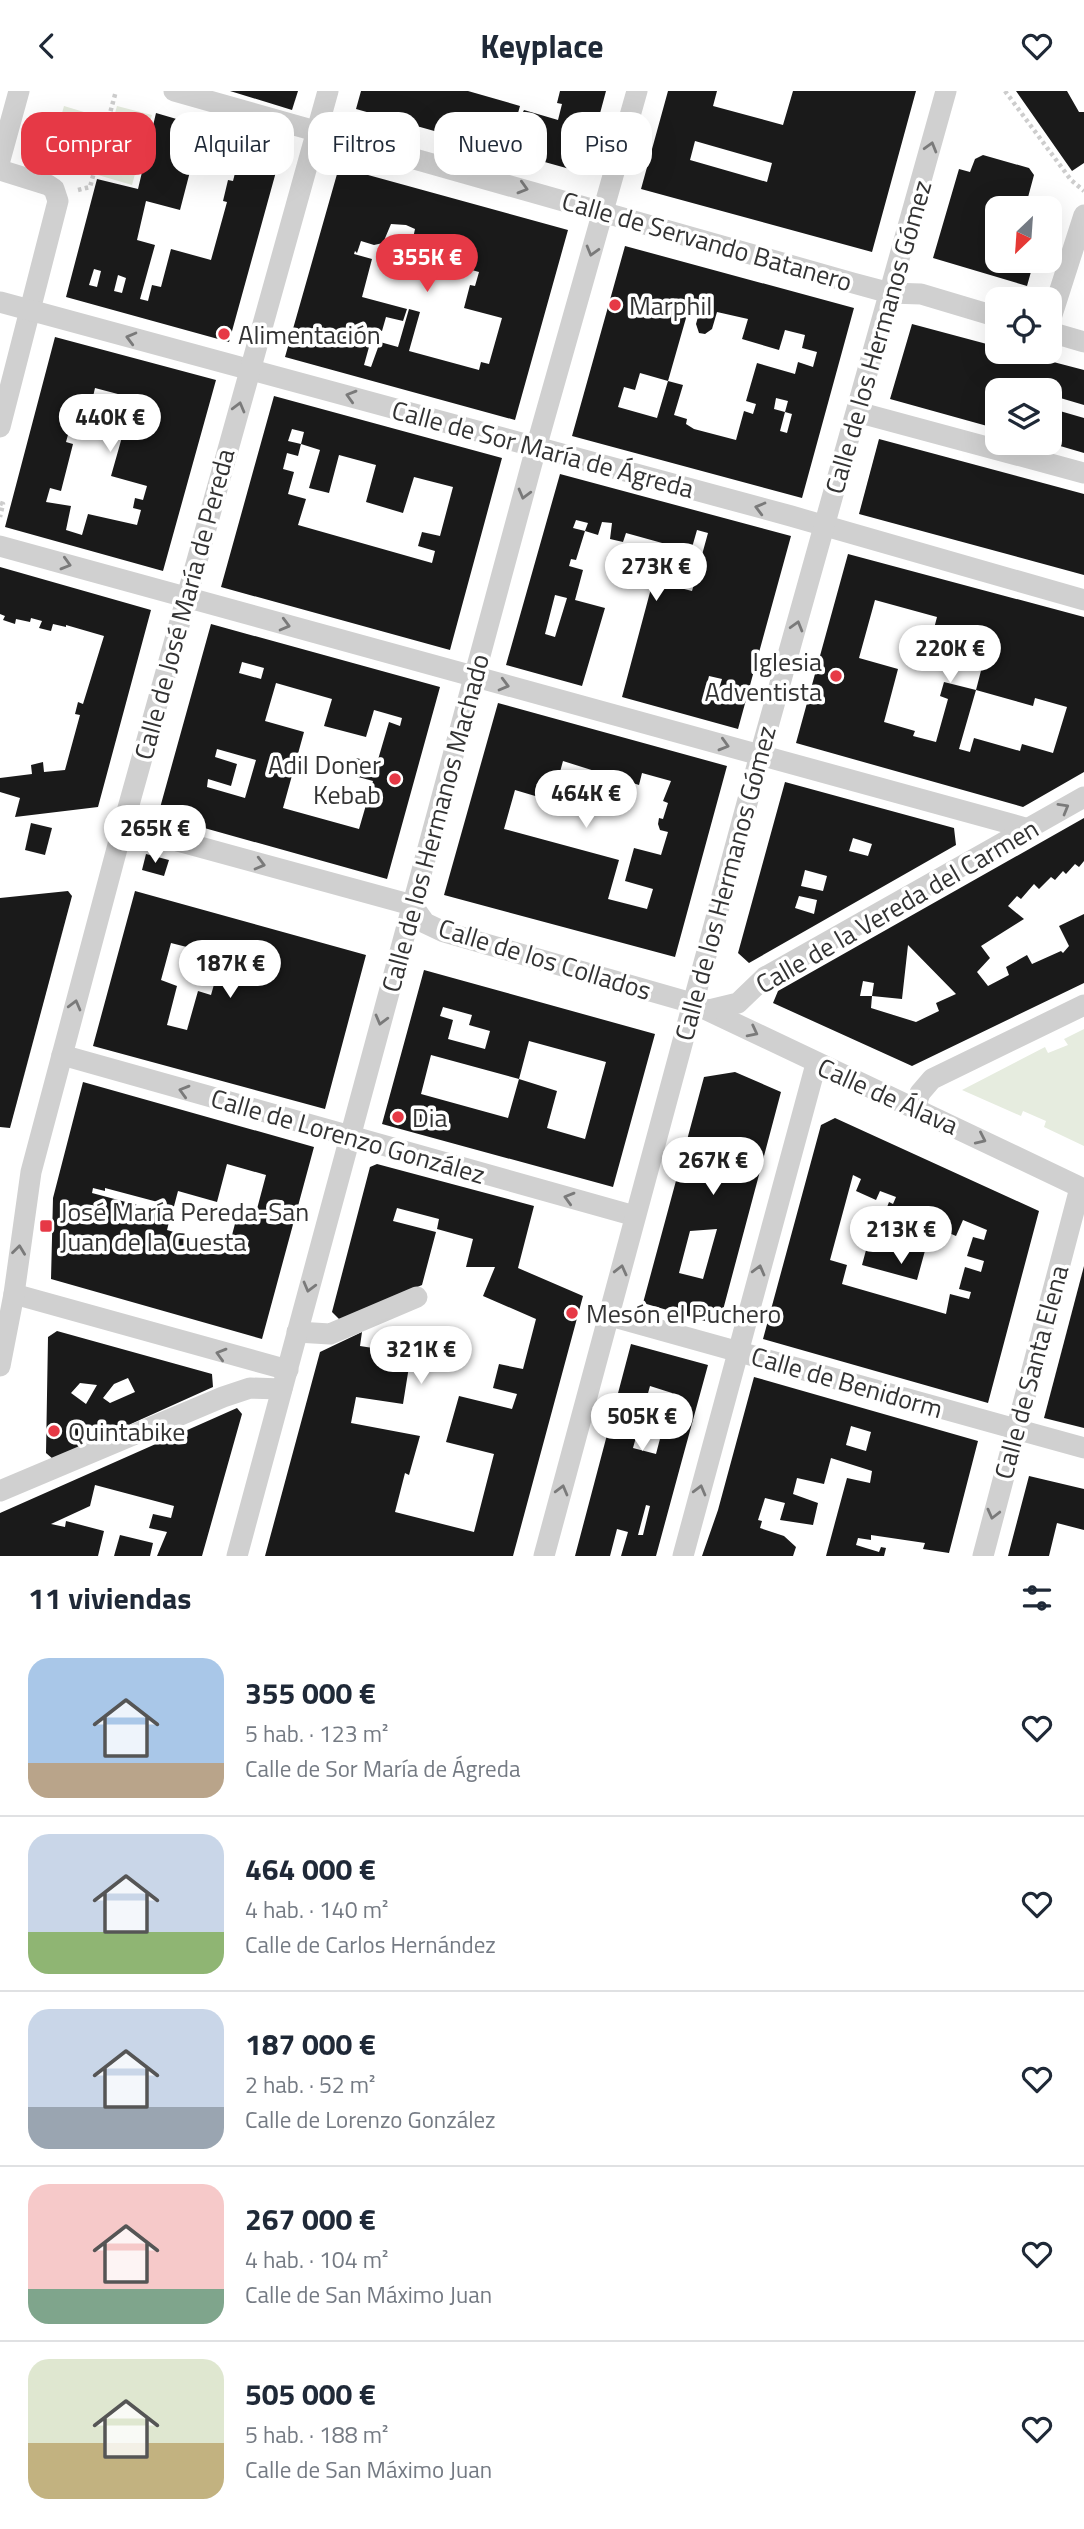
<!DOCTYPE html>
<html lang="es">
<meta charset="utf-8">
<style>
:root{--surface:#fff;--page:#f6f6f7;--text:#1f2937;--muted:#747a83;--line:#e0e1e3;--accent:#e63946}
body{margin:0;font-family:"Titillium Web",sans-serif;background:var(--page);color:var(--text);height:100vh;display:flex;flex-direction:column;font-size:26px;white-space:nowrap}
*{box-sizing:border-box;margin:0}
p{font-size:23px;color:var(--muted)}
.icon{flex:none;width:38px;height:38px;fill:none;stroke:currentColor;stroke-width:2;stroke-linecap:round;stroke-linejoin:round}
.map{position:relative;height:1465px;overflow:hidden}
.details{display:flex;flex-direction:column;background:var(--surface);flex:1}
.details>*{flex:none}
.guide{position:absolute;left:21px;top:21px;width:700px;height:63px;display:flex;gap:14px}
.needle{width:46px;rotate:205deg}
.controls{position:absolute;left:985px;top:105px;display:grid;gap:14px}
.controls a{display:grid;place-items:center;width:77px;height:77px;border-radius:14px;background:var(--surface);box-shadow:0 7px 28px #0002;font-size:35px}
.price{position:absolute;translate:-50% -60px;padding:0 16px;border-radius:24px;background:#fff;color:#222;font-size:23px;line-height:46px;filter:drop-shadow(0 2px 4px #0008)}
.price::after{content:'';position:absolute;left:50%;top:42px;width:21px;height:16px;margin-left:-10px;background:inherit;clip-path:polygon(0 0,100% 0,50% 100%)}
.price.selected{background:var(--accent);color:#fff}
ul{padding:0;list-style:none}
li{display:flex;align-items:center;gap:21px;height:175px;padding:0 28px}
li+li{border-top:2px solid var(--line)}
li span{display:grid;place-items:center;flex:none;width:196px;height:140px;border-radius:21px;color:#555}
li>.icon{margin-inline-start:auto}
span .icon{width:84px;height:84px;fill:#fffc;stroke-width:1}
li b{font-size:30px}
h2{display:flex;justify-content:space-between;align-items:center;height:84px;padding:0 28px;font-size:30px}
.pill{padding:0 24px;border-radius:21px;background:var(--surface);box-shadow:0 7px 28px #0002;font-size:24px;line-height:63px}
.pill.selected{background:var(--accent);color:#fff}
header{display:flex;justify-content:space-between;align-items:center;height:91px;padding:0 28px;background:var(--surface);font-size:32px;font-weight:700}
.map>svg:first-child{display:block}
.green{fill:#e6ecdf}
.building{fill:#1a1a1a;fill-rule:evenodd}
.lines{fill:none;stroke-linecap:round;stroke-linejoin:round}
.path{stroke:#cdcdcd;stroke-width:4.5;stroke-dasharray:3.5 3.5;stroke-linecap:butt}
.minor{stroke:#d0d0d0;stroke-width:21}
.oneway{stroke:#7a7a7a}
.poi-dot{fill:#e63946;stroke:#fff;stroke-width:2.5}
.labels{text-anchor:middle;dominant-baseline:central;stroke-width:7;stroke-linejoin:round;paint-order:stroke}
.street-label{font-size:26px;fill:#333;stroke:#fff}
.poi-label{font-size:26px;fill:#333;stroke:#fff;text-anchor:start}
</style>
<header><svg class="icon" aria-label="back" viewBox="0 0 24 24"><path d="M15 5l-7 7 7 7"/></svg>Keyplace<svg class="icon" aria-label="heart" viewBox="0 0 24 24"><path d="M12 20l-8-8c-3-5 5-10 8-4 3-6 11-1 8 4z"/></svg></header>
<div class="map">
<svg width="1084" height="1465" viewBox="0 0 1084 1465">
<rect width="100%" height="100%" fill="#fff"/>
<g class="green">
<path d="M64,15L94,24L83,63L53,54Z"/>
<path d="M117,15L152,24L144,51L133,57L112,52L109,43Z"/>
<path d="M111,57L132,63L138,72L132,94L98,84L104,62Z"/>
<path d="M1084,938V1055L1044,1036L1046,1030L1023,1020L1021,1025L962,999L1045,956L1048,962L1068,954L1064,948Z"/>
</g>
<g class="building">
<path d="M230,0H298L292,19Z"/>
<path d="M361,0H468L520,15L518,22L522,23L524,19L558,29L562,13L557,12L560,0H606L584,82L356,18Z"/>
<path d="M668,0H717L713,15L783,34L793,0H916L872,161L641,98ZM695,50L772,72L767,91L690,69Z"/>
<path d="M1016,0H1067L1079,21H1084V72L1072,80Z"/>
<path d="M156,22L282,59L229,251L66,206L97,88L138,98ZM193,69L236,78L233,90L228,89L223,110L227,111L211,169L171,158L161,196L152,194L148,210L140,208L155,154L137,149L146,110L180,119ZM94,178L101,180L97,196L89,194ZM118,184L126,187L122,202L114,200Z"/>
<path d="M983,64L1029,77L1034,84L1027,110L1049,117H998V170H1034L1027,195L933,167L959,78L970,81L975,68Z"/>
<path d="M339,76L568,139L515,329L285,266ZM391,133L406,134L415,138L412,152L401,149L394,174L450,188L454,174L479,181L475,195L470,194L464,217L502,227L489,273L481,271L479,279L409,260L420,221L409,218L398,256L380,251L371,276L364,274L374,238L382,240L386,226L403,230L407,218L362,206L372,168L354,163L355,160L357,162L361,150L374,154L383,152Z"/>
<path d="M625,155L854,217L802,407L572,345ZM690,213L701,215L696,233L699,242L705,243L712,238L717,221L748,228L742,248L779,259L785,239L805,244L802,257L817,261L813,276L798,271L795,283L757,272L746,310L756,313L753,323L744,320L736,349L694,338L686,333L687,328L674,324L683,294L668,290L657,327L618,316L624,296L635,299L640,282L668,290ZM776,307L788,310L785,321L792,323L787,342L780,340L785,321L774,318Z"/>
<path d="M912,233L998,256V261H1015L1084,279V314L1057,306L1053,318L1084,327V362L1050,352V299H998V338L890,308Z"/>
<path d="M55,246L216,289L163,480L5,436ZM95,297L133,307L111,385L147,395L143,409L135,407L133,417L141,419L137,434L88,423L82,444L66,439L71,415L46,411L50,397L61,400L73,353L66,351L69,340L100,348L109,314L92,310Z"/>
<path d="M274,305L502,367L450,559L221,496ZM292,338L304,341L301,353L288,350ZM301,353L320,359L309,397L329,402L339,364L376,374L366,411L403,422L414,386L453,396L440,445L422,441L418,455L435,460L432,472L298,434L306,408L288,403L294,381L283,378L287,362L298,365Z"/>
<path d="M879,348L1084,403V484L859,423Z"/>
<path d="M560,383L791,445L738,638L622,606L653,490L692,500L708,442L697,439L691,460L626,442L623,451L610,448L612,432L602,431L598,444L585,440L588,432L576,429L573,437L585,440L576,469L571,468L569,475L583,479L575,509L605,517L582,595L506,574ZM555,504L567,507L555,546L545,543ZM709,585L722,588L718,601L706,597Z"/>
<path d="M848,463L1084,526V681L1023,716L796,652ZM875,509L937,526L925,572L948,578L961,576L971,566L977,537L991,541L976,599L944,591L940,605L948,608L936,651L913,645L915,640L884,631L898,578L859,567ZM976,599L1033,615L1035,607L1067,616L1053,662L1022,653L1020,660L974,647L970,661L959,658Z"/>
<path d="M0,476L151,519L98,716L15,726L20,707L0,701V687L32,683L31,674L43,671L44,681L65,679L80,624L75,623L78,611L83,613L104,545L66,534V536L53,533L51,540L39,537L42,530L31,527L30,531L16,528L15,533L3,529L5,525L0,523Z"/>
<path d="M211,533L440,596L387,788L158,724ZM242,571L264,577L261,588L239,582ZM276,592L332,608L324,635L366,646L374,619L402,627L400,635L389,631L377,672L356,667L351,684L373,690L359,738L283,717L304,641L265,630ZM217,658L256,669L245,707L207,696L208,688L231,695L237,673L215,666Z"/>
<path d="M498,612L727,675L675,866L444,804ZM563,670L639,694L642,682L671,690L663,710L668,712L663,728L659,727L658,733L660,739L668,741L661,764L634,757L625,790L653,798L647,818L608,808L619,769L504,738L515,699L552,710Z"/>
<path d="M785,691L954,737L956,754L749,872L738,862ZM853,747L872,753L868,765L849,760ZM805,779L827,785L823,800L801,795ZM799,805L817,809L814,823L795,817Z"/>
<path d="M1084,727V770L1079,776L1075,773L1066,783L1063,780L1055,789L1051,786L1039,798L1034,793L1021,808L1017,805L1008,815L1024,828L981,855L990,867L977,881L988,895L1009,884L1006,876L1027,864L1032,873L1061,860L1063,862L1069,855L1059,835L1084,823V892L912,975L773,912L778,900ZM908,854L956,903L936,912L939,920L916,931L871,917L872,905H860L863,890L874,892L872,905L902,908Z"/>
<path d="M31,732L52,737L45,764L25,759Z"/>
<path d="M146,763L169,769L164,785L142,779Z"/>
<path d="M68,800L72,805L10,1037L0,1036V807Z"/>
<path d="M135,800L366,864L325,1018L93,955ZM171,852L222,865L211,904L198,900L187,939L167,934L177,895L161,889Z"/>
<path d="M424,879L655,943L613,1096L382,1033ZM443,916L472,924L469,934L490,940L485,958L448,948L453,929L440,925ZM529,950L606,971L585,1048L547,1037L557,1000L519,988ZM431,964L519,988L508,1027L421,1003Z"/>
<path d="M735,981L781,1001L719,1234L643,1212L704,986ZM717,1138L703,1188L679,1182L690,1140Z"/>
<path d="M83,991L314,1056L262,1248L51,1188L53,1107ZM227,1073L266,1084L253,1133L236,1129L232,1144L249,1149L246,1161L167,1139L171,1123L92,1102L93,1097L105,1100V1097L169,1114L168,1118L173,1119L178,1100L217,1111Z"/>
<path d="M835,1027L1039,1120L988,1312L763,1248L821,1034ZM853,1084L861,1088L856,1100L876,1109L880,1100L896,1106L893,1113L889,1111L884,1124L876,1122L862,1174L917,1189L929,1145L920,1143L926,1117L940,1124L935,1136L956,1145L963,1129L987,1139L984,1149L973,1146L967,1165L984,1170L981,1181L965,1176L959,1198L971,1201L969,1208L950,1203L946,1223L842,1193L847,1174L830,1169Z"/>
<path d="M377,1073L534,1115L518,1177L583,1205L513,1465H265L320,1261L362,1241L360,1255L411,1263L403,1313L356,1306L351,1332L420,1345L409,1384L405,1382L395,1421L474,1441L494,1363L446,1351L459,1305L512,1318L517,1303L493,1297L499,1273L523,1278L536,1228L483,1205L495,1176H466L473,1148L437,1138L439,1128L397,1117L393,1130L436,1141L422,1194L340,1229L332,1221L370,1076Z"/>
<path d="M1084,1175V1337L1044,1327Z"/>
<path d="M57,1240L212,1283L213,1296L53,1368L46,1362L48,1246ZM128,1287L135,1301L110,1312L103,1307L114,1293ZM80,1292L97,1294L86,1313L71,1302Z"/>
<path d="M631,1253L708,1274L682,1369L656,1465H621L628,1441L617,1438L610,1465H575ZM650,1295L672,1302L656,1363L633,1357ZM646,1414L650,1415L643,1444H638Z"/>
<path d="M754,1286L978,1350L949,1462L923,1458L925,1452L871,1444V1449L858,1447L856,1454L879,1461L881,1456L886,1457L884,1465H826L847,1387L870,1392L872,1380L831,1367L824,1393L797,1387L793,1403L818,1412L813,1434L780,1429L785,1412L765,1407L758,1429L762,1430L760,1437L784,1445L796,1456L793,1465H702L718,1419ZM851,1335L871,1341L866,1360L846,1354Z"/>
<path d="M237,1317L242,1323L202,1465H157L167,1441L149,1437L153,1423L171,1427L174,1415L95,1394L90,1415L51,1433L65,1436L66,1430L104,1440L98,1465H0V1422Z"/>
<path d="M1029,1385L1084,1398V1439L1057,1432L1049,1465H1008Z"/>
<path d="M120,1444L153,1452L150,1465H114Z"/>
</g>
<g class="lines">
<g class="path">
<path d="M1005,0L1071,89L1084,100"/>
<path d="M78,99L90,96L116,0"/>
<path d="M0,412L3,413L0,426"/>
</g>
<g class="minor">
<path d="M174,0L853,192L890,202L921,203L998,226"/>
<path d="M0,69L19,0"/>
<path d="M0,79L48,94L54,98L58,110L0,336"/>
<path d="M0,211L791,425L1084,509"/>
<path d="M1050,230L1084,124"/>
<path d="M1050,241L1084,251"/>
<path d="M857,321L1084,382"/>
<path d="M0,455L1029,738"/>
<path d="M123,735L412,814L425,832L444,841L692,912L1084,1098"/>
<path d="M709,919L738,912L765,886L1084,706"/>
<path d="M62,964L635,1125"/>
<path d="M915,1017L920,1002L932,988L1084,914"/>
<path d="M14,1203L288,1279"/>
<path d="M610,1225L1084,1357"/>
<path d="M297,1241L330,1243L417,1206"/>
<path d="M0,1275L14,1203L31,1081L123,735L328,0"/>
<path d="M0,1400L223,1306L250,1297L282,1298"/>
<path d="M237,1465L536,357L637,0"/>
<path d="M544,1465L760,664L946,0"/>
<path d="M683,1465L816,973"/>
<path d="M983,1465L1080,1097"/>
</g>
</g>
<defs><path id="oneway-chevron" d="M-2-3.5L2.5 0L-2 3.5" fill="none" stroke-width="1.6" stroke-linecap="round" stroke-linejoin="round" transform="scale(1.75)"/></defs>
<g class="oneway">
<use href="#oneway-chevron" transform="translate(931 56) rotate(-74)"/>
<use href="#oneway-chevron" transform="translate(523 97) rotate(16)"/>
<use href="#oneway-chevron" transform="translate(592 160) rotate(106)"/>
<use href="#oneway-chevron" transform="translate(131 247) rotate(-165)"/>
<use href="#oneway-chevron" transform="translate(351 305) rotate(-164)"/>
<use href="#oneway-chevron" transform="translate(239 316) rotate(-75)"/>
<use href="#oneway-chevron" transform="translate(524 403) rotate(105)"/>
<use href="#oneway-chevron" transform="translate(760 417) rotate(-165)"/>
<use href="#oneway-chevron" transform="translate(66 473) rotate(16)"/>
<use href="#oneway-chevron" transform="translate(285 534) rotate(15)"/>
<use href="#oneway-chevron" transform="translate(797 535) rotate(-74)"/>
<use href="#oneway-chevron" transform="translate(504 594) rotate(15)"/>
<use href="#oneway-chevron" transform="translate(724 654) rotate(16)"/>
<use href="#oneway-chevron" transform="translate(1064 717) rotate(-30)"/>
<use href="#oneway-chevron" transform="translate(260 773) rotate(15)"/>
<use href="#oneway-chevron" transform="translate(75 914) rotate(-75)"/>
<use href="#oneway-chevron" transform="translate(381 929) rotate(105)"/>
<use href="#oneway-chevron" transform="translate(753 941) rotate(27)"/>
<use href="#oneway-chevron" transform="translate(184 1000) rotate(-164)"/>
<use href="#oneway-chevron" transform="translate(981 1048) rotate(25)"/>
<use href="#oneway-chevron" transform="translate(569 1107) rotate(-164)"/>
<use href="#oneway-chevron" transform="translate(19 1159) rotate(-83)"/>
<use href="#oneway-chevron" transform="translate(621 1179) rotate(-76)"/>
<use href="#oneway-chevron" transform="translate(759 1179) rotate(-75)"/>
<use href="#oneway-chevron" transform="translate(309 1196) rotate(105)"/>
<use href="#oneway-chevron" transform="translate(221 1263) rotate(-164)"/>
<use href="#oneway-chevron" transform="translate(562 1399) rotate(-75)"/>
<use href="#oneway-chevron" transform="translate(700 1399) rotate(-75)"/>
<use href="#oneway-chevron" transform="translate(993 1423) rotate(104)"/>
</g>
<g class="poi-dot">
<circle cx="615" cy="214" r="7"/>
<circle cx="224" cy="243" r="7"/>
<circle cx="836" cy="585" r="7"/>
<circle cx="395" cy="688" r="7"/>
<circle cx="398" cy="1026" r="7"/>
<rect x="39" y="1128" width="14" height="14" rx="3.5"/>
<circle cx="572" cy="1222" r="7"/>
<circle cx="54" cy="1340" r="7"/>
</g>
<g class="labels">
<g class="street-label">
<text transform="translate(707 150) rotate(16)">Calle de Servando Batanero</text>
<text transform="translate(878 246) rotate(-74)">Calle de los Hermanos Gómez</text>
<text transform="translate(543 358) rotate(15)">Calle de Sor María de Ágreda</text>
<text transform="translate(184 513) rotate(-75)">Calle de José María de Pereda</text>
<text transform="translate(435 732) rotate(-75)">Calle de los Hermanos Machado</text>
<text transform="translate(725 792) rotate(-75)">Calle de los Hermanos Gómez</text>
<text transform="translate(897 815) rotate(-30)">Calle de la Vereda del Carmen</text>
<text transform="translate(545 868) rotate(17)">Calle de los Collados</text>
<text transform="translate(888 1005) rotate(24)">Calle de Álava</text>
<text transform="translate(348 1045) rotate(16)">Calle de Lorenzo González</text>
<text transform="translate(1031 1281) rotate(-75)">Calle de Santa Elena</text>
<text transform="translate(847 1291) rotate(16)">Calle de Benidorm</text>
</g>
<g class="poi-label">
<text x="629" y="214">Marphil</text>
<text x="238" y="243">Alimentación</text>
<text x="822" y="570" text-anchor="end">Iglesia<tspan x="822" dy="30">Adventista</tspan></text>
<text x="381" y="673" text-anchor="end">Adil Doner<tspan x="381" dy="30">Kebab</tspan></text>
<text x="412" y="1026">Dia</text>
<text x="60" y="1120">José María Pereda-San<tspan x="60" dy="30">Juan de la Cuesta</tspan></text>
<text x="586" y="1222">Mesón el Puchero</text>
<text x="68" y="1340">Quintabike</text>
</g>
</g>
</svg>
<div class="controls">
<a><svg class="needle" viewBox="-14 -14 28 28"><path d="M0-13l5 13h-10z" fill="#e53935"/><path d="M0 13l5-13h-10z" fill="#747a83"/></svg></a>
<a><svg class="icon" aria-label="locate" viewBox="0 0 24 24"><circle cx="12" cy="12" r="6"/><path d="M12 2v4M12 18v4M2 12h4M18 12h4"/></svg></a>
<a><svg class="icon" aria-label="layers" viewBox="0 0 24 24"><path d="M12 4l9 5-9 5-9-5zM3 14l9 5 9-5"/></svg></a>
</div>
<b class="price selected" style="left:427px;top:203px">355K €</b>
<b class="price" style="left:110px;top:363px">440K €</b>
<b class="price" style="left:656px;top:512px">273K €</b>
<b class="price" style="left:950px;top:594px">220K €</b>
<b class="price" style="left:586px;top:739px">464K €</b>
<b class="price" style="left:155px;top:774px">265K €</b>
<b class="price" style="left:230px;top:909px">187K €</b>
<b class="price" style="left:713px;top:1106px">267K €</b>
<b class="price" style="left:901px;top:1175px">213K €</b>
<b class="price" style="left:421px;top:1295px">321K €</b>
<b class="price" style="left:642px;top:1362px">505K €</b>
<div class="guide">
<a class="pill selected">Comprar</a>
<a class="pill">Alquilar</a>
<a class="pill">Filtros</a>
<a class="pill">Nuevo</a>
<a class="pill">Piso</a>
</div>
</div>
<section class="details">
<h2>11 viviendas<svg class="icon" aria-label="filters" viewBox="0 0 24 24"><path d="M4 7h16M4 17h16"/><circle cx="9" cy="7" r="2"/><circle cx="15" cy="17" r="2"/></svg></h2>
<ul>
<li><span style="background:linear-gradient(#a9c7e8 75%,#b9a48a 0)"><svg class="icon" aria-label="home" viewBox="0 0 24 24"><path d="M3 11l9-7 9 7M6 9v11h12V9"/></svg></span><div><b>355 000 €</b><p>5 hab. · 123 m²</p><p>Calle de Sor María de Ágreda</p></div><svg class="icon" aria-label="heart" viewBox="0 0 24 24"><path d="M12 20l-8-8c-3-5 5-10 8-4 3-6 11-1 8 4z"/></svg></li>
<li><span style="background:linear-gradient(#c9d6e8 70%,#8fb573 0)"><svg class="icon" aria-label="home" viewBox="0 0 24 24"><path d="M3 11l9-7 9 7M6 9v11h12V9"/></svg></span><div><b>464 000 €</b><p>4 hab. · 140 m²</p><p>Calle de Carlos Hernández</p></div><svg class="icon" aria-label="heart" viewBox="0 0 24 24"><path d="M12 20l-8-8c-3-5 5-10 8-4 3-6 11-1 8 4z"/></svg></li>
<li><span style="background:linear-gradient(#c9d6e8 70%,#9aa5b1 0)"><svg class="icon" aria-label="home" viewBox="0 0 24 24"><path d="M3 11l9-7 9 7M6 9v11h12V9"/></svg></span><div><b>187 000 €</b><p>2 hab. · 52 m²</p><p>Calle de Lorenzo González</p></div><svg class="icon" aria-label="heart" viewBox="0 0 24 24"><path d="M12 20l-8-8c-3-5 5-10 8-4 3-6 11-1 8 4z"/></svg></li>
<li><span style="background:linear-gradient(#f6c9c9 75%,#7fa58c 0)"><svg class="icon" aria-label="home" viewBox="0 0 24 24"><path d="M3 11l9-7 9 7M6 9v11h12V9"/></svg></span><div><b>267 000 €</b><p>4 hab. · 104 m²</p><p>Calle de San Máximo Juan</p></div><svg class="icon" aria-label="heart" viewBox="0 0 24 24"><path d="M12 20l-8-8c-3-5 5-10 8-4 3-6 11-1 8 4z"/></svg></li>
<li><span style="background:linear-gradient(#dfe7d0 60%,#c2b280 0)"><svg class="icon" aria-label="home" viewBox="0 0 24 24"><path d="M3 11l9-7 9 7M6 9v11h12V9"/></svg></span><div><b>505 000 €</b><p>5 hab. · 188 m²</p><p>Calle de San Máximo Juan</p></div><svg class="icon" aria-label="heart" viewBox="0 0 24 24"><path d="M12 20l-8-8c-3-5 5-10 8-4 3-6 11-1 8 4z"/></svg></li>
</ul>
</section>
